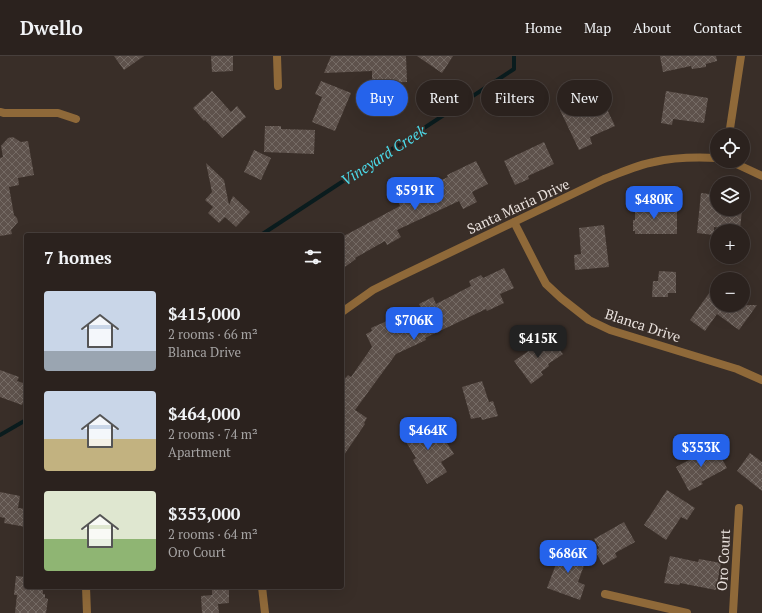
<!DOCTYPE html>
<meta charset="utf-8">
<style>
:root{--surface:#2b221e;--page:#372f2b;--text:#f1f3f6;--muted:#a6a4a4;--line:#473f3c;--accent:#2563eb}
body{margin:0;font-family:"PT Serif",serif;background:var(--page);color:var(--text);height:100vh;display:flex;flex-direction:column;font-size:15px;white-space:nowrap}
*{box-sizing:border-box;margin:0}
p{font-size:13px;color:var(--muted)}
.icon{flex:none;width:22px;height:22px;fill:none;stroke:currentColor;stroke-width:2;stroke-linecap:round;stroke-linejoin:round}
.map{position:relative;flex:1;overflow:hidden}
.drawer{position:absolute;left:24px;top:177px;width:320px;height:356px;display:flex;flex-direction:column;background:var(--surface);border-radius:4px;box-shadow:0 4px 16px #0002,0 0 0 1px var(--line)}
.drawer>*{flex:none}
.banner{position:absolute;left:356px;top:24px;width:346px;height:36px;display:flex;gap:8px}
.fabs{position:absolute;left:710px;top:72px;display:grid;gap:8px}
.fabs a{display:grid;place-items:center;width:40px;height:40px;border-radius:50%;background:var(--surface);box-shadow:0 4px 16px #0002,0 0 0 1px var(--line);font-size:20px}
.price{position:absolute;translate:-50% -34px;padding:0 9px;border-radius:8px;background:var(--accent);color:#fff;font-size:13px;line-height:26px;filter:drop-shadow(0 1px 2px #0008)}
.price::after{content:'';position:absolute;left:50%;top:24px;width:12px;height:9px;margin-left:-6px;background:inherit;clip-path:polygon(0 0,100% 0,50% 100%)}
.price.active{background:#222;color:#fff}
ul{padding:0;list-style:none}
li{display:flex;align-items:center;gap:12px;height:100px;padding:0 20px}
li span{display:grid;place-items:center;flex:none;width:112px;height:80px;border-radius:4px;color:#555}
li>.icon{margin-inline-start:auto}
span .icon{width:48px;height:48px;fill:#fffc;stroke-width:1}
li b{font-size:17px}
h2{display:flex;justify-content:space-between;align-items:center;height:48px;padding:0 20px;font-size:17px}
.pill{padding:0 14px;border-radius:18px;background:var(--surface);box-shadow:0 4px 16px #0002,0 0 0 1px var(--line);font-size:14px;line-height:36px}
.pill.active{background:var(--accent);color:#fff}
header{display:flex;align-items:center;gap:24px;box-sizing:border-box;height:56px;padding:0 20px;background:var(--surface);border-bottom:1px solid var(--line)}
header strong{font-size:19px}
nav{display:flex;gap:22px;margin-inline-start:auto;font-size:14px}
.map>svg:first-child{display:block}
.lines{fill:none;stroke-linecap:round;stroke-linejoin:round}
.stream{stroke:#0a1c1e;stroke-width:4}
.building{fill:url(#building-cross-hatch)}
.minor{stroke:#8f6939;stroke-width:8}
.labels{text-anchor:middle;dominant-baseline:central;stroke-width:3.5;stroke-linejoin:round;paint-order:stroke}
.street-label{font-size:14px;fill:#e9e1dd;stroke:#392e28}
.water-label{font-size:15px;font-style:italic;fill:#4cdae9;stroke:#392e28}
</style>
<header>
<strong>Dwello</strong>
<nav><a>Home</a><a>Map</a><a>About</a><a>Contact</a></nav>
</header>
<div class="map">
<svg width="762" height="557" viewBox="0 0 762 557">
<defs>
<pattern id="building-cross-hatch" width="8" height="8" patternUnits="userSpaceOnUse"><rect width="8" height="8" fill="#5e524c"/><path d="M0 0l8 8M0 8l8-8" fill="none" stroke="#756b65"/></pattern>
</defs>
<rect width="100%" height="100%" fill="#392e28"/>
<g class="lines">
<g class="stream">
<path d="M261,179L514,13V0"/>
<path d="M0,379L26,364"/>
</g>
</g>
<g class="building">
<path d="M114,0H144L124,14Z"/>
<path d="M211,0H233V15L212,16Z"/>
<path d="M331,0H406L407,26L372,27V15L324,17Z"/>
<path d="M417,0H453L442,17Z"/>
<path d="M660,0H716L717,5L706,8V11L692,13L691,10L663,16Z"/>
<path d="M321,25L351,37L335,75L312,66L322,41L315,38Z"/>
<path d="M212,35L231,56L237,50L246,61L222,82L205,64L204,65L193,52Z"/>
<path d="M666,35L708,42L704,67L673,63L672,69L661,67Z"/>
<path d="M604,47L615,70L590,81L592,88L579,94L560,54L572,48L577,59Z"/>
<path d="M265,70H281V73L315,74L314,98L264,96Z"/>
<path d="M13,81L21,86L28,85L34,119L18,122L19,129L9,131L14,159L17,162L18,166L11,174L12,178L0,180V102L3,101L1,90L8,82Z"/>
<path d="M544,86L554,108L528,120L529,123L515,129L504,105Z"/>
<path d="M254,94L271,102L261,124L244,116Z"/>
<path d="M476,105L488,128L472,136L477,146L463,153L459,145L397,174L401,181L387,189L385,185L355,202L356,203L342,213V181L400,150L398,145L448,121L447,119Z"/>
<path d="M206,107L224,124L229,149L233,140L250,156L236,171L225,161L219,167L208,157L213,151L205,144L212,136Z"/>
<path d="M701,137L717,139V153H742L740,174L714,171V179L697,177Z"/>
<path d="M635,145H651V152H677V178H635V175H633V164H635Z"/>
<path d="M604,169L609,211L575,214L574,199L581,198L579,172Z"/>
<path d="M504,212L514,232L500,238L504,247L487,255L486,253L425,282L426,284L396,298L355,354L367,362L364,367L365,368L342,402V326L348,319L351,321L372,291L366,278L372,275L371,272L387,265L390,272L423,256L419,248L433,241L436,248L471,230L469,225L481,219L483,222Z"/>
<path d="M659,215L676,216V237H668V241H652L653,225H658Z"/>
<path d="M717,226V249H757L739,274L717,258L705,275L690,264Z"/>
<path d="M550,280L563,298L548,308L549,310L541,316L543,319L531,328L514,305Z"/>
<path d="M0,314L19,321L17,325L26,328V338L22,349L0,341Z"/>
<path d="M482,325L489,346L493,345L498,360L482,364L481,361L471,363L462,331Z"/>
<path d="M427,363L441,386L445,384L454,398L441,406L447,416L427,428L413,404L416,402L401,378Z"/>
<path d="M715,390L727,412L701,426L703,428L689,435L676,411Z"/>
<path d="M750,397L762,406V435L737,415Z"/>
<path d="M667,434L695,452L687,464L681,461L666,484L644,469Z"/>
<path d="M0,436L20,440L18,452L26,453V471L4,467L5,462L0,461Z"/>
<path d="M624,466L635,486L615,497L617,501L603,509L595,495L599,492L594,483Z"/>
<path d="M562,492L587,501L578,526L585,529L580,544L547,532Z"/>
<path d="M670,500L698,506L699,503L721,507L716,534L680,527L679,529L664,527Z"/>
<path d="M16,520L26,521V531H43V538H45V542L48,543L46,557H15L17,539H14Z"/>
<path d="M229,532V547L218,548L219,557H202L201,540L212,539V533Z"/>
</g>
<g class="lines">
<g class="minor">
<path d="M277,0L278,30"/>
<path d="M0,56L4,57H58L76,63"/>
<path d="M729,79L741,0"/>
<path d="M730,105L762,120"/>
<path d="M514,166L538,213L546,228L561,242L589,264L610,274L737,313L762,324"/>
<path d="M342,256L373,234L399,221L604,123C620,117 637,109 654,106C675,101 696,101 717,102"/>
<path d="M86,531L87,557"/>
<path d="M262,531L265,557"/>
<path d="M605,538L687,557"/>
<path d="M733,557L739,452"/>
</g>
</g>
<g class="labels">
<g class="street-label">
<text transform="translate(518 150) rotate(-25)">Santa Maria Drive</text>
<text transform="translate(643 269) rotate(18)">Blanca Drive</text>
<text transform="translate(723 504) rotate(-87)">Oro Court</text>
</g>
<g class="water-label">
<text transform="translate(383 99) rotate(-33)">Vineyard Creek</text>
</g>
</g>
</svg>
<div class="fabs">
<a><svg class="icon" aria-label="locate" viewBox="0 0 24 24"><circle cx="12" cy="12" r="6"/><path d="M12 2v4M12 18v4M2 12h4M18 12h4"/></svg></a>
<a><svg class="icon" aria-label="layers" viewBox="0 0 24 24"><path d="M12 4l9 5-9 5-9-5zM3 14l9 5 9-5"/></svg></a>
<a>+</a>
<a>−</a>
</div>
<b class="price" style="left:415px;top:155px">$591K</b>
<b class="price" style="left:654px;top:164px">$480K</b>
<b class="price" style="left:414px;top:285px">$706K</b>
<b class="price active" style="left:538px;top:303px">$415K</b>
<b class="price" style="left:428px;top:395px">$464K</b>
<b class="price" style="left:701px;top:412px">$353K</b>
<b class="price" style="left:568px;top:518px">$686K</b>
<div class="banner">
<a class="pill active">Buy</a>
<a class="pill">Rent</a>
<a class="pill">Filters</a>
<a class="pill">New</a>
</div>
<section class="drawer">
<h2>7 homes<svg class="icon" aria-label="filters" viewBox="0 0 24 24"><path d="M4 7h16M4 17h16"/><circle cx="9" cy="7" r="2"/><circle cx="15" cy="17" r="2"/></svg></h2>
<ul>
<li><span style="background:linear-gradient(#c9d6e8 75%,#9aa5b1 0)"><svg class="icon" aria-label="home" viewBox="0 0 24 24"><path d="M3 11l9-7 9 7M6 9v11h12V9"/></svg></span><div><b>$415,000</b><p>2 rooms · 66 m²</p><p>Blanca Drive</p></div></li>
<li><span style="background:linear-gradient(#c9d6e8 60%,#c2b280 0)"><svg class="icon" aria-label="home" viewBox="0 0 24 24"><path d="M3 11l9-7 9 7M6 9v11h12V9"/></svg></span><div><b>$464,000</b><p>2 rooms · 74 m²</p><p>Apartment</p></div></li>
<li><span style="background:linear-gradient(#dfe7d0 60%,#8fb573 0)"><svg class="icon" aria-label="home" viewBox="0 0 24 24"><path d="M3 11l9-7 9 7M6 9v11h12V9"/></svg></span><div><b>$353,000</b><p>2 rooms · 64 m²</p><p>Oro Court</p></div></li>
</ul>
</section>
</div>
